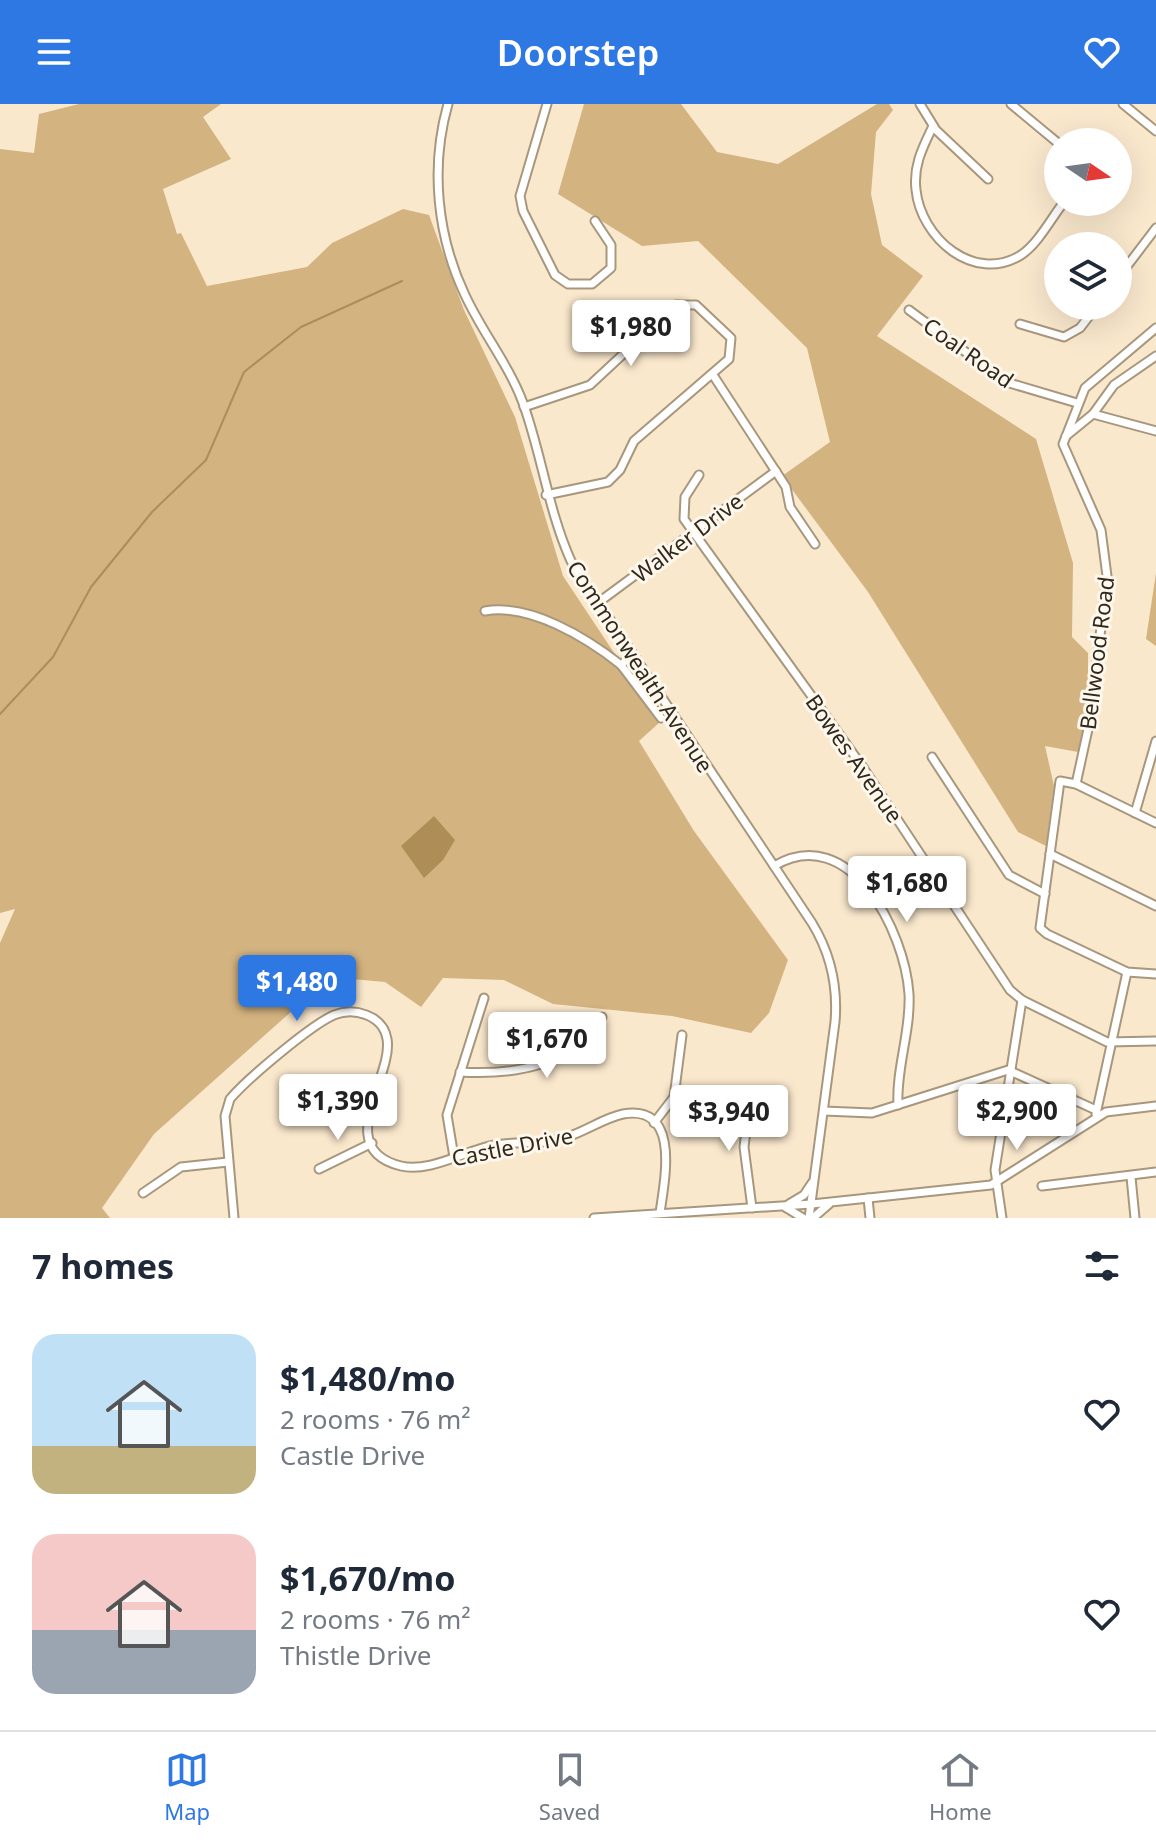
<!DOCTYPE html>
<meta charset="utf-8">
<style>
:root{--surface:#fff;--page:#f6f6f7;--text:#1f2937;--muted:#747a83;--line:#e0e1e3;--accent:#2e78e4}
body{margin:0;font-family:"Noto Sans",sans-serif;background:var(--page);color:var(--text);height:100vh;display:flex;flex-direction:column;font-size:30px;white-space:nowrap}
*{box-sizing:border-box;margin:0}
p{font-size:26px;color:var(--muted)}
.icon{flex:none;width:44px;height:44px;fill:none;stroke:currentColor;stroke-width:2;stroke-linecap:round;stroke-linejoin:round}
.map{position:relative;height:1114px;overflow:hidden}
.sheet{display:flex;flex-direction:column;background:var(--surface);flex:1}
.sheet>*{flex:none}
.needle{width:52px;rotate:103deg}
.tools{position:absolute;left:1044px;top:24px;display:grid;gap:16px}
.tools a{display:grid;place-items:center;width:88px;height:88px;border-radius:50%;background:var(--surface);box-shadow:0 8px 32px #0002;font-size:40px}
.price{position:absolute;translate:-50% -68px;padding:0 18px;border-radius:8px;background:#fff;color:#222;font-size:26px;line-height:52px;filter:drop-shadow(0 2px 4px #0008)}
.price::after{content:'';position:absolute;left:50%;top:48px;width:24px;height:18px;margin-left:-12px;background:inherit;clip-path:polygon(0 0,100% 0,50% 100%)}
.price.on{background:var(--accent);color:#fff}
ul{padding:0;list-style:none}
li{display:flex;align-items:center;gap:24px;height:200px;padding:0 32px}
li span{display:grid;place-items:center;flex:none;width:224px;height:160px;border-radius:24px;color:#555}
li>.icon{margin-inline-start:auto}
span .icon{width:96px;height:96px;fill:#fffc;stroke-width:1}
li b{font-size:34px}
h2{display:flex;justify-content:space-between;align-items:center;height:96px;padding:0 32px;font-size:34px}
header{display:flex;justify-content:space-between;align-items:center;height:104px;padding:0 32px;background:var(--accent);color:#fff;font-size:36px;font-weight:600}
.menu{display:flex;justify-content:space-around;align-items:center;height:112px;border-top:2px solid var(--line);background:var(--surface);font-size:22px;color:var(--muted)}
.menu a{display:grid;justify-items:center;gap:4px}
.menu .on{color:var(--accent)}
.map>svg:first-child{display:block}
.green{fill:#d3b380}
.water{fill:#af8d57}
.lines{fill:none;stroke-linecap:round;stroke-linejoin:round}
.stream{stroke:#af8d57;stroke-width:2}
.minor-casing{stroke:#a7977d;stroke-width:11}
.minor{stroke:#fff;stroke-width:7}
.labels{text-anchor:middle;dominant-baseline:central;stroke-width:6;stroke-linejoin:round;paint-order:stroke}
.street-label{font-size:22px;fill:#2f281e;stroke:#fef7ec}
</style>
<header><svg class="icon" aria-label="menu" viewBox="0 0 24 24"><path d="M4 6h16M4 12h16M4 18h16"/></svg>Doorstep<svg class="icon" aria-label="heart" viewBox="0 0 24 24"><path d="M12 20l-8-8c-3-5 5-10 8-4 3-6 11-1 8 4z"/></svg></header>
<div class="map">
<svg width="1156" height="1114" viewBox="0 0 1156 1114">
<rect width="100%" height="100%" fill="#fae8cd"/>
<g class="green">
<path d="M79,0H221L203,13L231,55L163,85L177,130L181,129L207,182L307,163L332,139L403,105L429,111L464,206L515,313L563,472L660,618L639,637L694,727L788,856L769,909L751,929L672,912L553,900L504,876L443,874L421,903L385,878L330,873L154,1030L102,1104L110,1114H0V839L15,805L0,809V45L34,49L39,10Z"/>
<path d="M584,0H681L717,48L778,60L877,0H889L893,6L876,28L871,90L882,141L923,172L877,232L1036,335L1073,459L1072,533L1088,549V603L1078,648L1045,642L1054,682L1046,742L1018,728L868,488L782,372L830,338L807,244L698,137L642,142L558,90Z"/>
<path d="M1156,469V542L1146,535Z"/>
</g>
<path class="water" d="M434,712L455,736L443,756L424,774L401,742Z"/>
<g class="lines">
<path class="stream" d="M0,610L53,553L91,483L152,408L206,356L244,268L301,223L402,177"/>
<g class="minor-casing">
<g id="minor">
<path d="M448,0C430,63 437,132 465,191C482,228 509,261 523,299C542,351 548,406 571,457L812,819C831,850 838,882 835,918L809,1114"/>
<path d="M547,0L520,92L523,107L555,171L568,180H592L611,164V141L595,117"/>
<path d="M920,0L936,26L988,75"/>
<path d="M1011,0L1058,39"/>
<path d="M1123,0L1156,27"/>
<path d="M933,22C923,43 913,61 916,86C921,134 974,180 1021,151C1038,140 1052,113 1064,98"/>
<path d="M1118,174L1156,124"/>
<path d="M909,206L1006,278L1077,299"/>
<path d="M1020,220L1064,233L1080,224L1097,202"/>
<path d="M713,271L786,383L790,403L815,440"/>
<path d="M524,303L590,281L676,201H696L731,234L729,255L634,337L620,366L608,378L546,391"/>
<path d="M1093,310L1156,327"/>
<path d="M1066,332L1093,310L1114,281L1156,252"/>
<path d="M699,371L685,393L684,415L862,662L1010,886L1022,896L1107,938L1156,937"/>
<path d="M599,498L776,367"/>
<path d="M485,507C530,499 587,534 621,561L633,550"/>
<path d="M621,561L661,614"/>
<path d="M932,653L1009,771L1045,790"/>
<path d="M1076,680L1090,616L1107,472L1101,426L1063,340L1085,284L1156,224"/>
<path d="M1135,709L1156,637"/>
<path d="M1156,719L1076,680L1060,677L1040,824L1047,830L1127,868L1156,870"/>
<path d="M1050,750L1156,802"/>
<path d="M774,762C850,717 905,828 909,890C911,927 896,964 898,1001"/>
<path d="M460,968C515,971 570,963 602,913"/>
<path d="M750,994L744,1043L752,1104"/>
<path d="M824,1007L872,1009L1008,966L1096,1006"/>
<path d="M1096,1010L1127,868"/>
<path d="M654,1019L674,993L682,931"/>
<path d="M454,1053L447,1011L484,894"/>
<path d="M319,1065L372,1039"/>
<path d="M1131,1073L1135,1114"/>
<path d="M1042,1082L1156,1068"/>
<path d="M143,1089L181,1063L228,1058"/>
<path d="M868,1094L870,1114"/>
<path d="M789,1100L804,1091L812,1079"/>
<path d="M785,1103L803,1114"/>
<path d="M234,1114L225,1012L230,995C247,975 311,921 334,911C354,903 383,911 387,935C394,972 331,1045 401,1062C430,1069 466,1046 495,1041C519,1037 545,1041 567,1033C586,1027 604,1014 623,1010C682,1000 664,1078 660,1109"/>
<path d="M594,1114L812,1100L991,1081L1106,1008L1156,1002"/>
<path d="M813,1114L829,1100"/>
<path d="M1002,1114L995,1066L1022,896"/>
</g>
</g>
<use href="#minor" class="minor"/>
</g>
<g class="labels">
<g class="street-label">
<text transform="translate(969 248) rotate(35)">Coal Road</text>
<text transform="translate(687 433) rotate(-37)">Walker Drive</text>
<text transform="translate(1096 549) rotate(-83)">Bellwood Road</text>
<text transform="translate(641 562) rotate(57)">Commonwealth Avenue</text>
<text transform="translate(855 654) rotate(55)">Bowes Avenue</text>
<text transform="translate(512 1042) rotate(-11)">Castle Drive</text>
</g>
</g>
</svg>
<div class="tools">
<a><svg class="needle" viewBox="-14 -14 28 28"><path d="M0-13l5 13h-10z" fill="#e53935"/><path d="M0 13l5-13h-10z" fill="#747a83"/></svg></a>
<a><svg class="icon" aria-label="layers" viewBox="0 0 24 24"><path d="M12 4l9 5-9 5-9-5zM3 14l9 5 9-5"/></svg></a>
</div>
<b class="price" style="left:631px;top:264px">$1,980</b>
<b class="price" style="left:907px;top:820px">$1,680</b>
<b class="price on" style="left:297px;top:919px">$1,480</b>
<b class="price" style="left:547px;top:976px">$1,670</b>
<b class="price" style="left:338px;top:1038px">$1,390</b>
<b class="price" style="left:1017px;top:1048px">$2,900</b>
<b class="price" style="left:729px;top:1049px">$3,940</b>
</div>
<section class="sheet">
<h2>7 homes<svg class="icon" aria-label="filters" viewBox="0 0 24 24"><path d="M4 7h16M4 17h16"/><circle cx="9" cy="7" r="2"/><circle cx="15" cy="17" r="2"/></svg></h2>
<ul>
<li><span style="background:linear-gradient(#bfe0f5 70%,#c2b280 0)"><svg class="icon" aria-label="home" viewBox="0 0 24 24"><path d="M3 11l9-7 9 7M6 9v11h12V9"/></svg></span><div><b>$1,480/mo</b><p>2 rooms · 76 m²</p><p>Castle Drive</p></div><svg class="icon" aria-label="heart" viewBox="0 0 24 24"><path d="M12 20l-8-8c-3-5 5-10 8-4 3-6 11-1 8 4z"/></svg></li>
<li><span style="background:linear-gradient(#f6c9c9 60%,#9aa5b1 0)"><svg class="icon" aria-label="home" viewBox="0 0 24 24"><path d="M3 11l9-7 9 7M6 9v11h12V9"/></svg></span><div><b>$1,670/mo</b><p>2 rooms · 76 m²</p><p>Thistle Drive</p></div><svg class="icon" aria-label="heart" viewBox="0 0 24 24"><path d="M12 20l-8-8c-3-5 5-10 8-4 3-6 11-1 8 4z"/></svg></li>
</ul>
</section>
<nav class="menu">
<a class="on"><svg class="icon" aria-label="map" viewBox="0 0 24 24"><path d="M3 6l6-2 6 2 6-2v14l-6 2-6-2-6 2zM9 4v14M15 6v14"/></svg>Map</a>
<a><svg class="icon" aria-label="saved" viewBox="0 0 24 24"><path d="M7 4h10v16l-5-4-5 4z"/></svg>Saved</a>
<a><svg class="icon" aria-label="home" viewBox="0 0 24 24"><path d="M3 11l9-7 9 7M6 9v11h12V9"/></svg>Home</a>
</nav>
